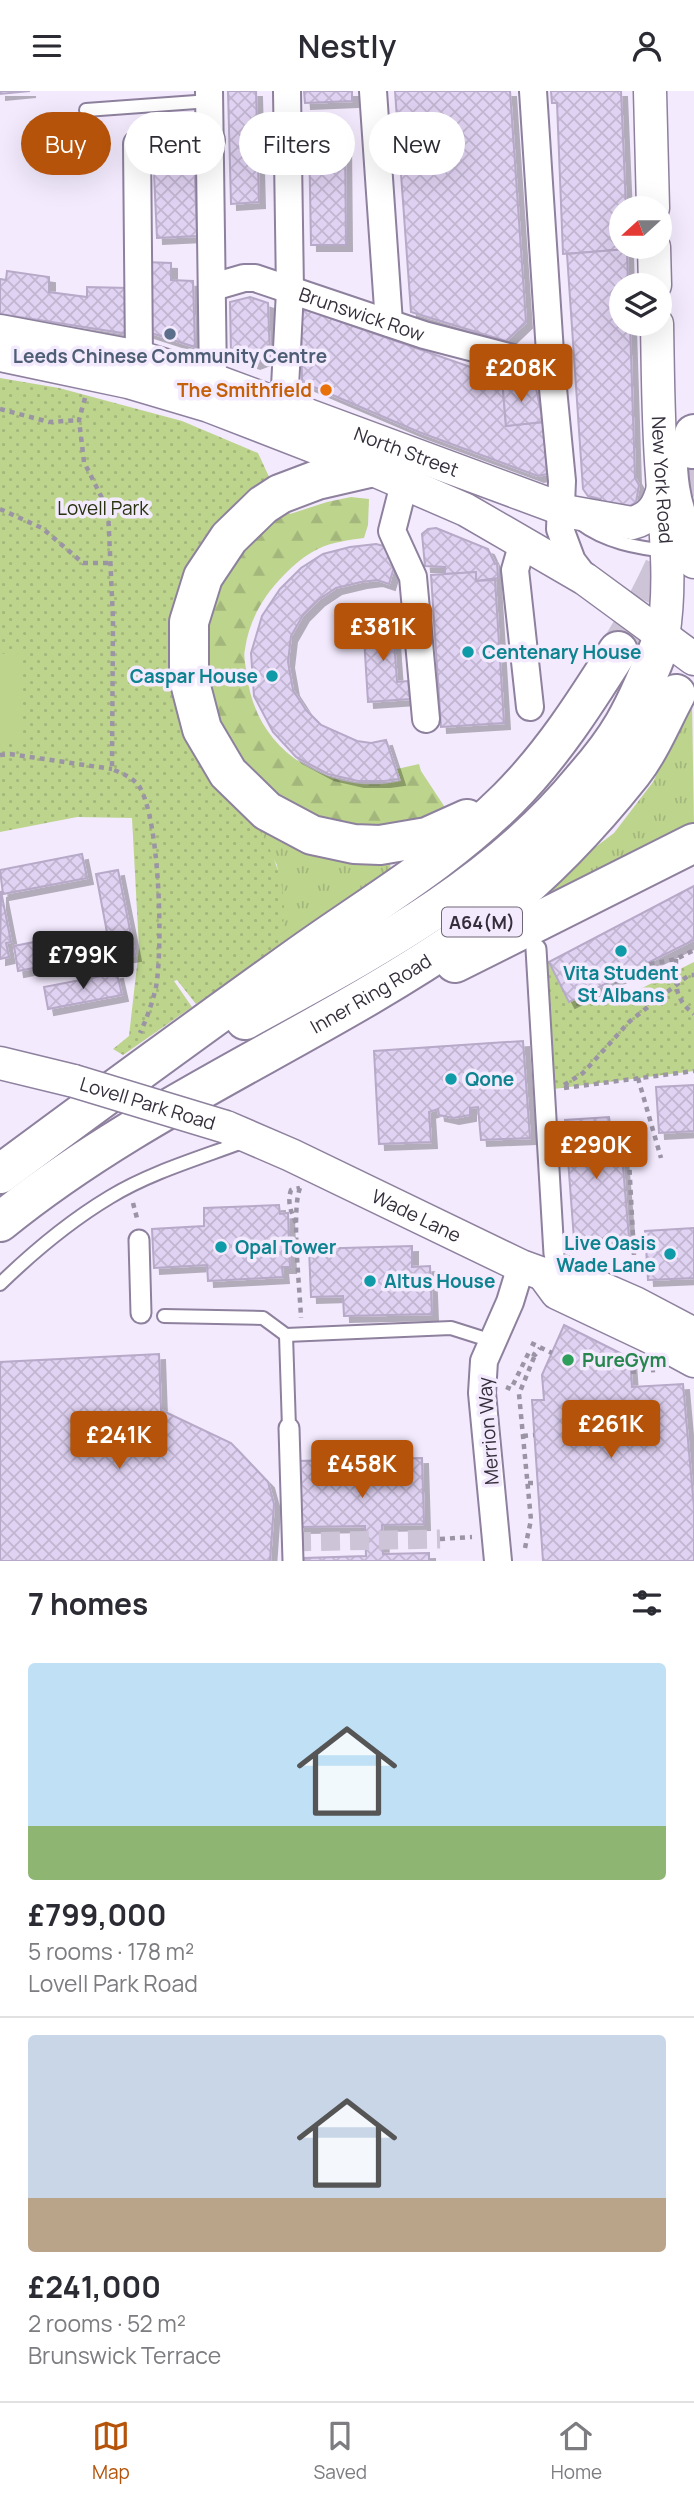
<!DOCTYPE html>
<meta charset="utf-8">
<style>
:root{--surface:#fff;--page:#f2f2f3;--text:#2b2b33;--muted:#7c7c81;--line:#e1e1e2;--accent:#b45309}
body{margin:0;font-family:Manrope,sans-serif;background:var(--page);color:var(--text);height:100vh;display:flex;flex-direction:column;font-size:26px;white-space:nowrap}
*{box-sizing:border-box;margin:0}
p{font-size:23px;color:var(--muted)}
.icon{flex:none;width:38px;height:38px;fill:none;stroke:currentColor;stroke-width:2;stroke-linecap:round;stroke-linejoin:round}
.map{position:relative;height:1470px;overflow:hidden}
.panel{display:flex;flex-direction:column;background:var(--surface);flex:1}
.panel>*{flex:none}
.hud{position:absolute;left:21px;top:21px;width:653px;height:63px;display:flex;gap:14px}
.needle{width:46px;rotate:249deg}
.tools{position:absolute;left:609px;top:105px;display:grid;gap:14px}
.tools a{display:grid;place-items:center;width:63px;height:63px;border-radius:50%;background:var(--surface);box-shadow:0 7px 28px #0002;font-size:35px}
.price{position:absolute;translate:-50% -60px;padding:0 16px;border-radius:7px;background:var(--accent);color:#fff;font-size:23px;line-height:46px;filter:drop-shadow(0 2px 4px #0008)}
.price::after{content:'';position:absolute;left:50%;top:42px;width:21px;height:16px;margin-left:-10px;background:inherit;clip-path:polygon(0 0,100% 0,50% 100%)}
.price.current{background:#222;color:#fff}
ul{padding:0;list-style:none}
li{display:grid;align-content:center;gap:14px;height:371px;padding:0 28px}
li+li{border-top:2px solid var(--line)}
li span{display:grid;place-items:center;height:217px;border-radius:7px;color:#555}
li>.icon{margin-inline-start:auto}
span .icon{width:126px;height:126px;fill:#fffc;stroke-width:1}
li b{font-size:30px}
h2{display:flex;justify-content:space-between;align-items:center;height:84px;padding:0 28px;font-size:30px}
.pill{padding:0 24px;border-radius:32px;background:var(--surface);box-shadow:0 7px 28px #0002;font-size:24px;line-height:63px}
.pill.current{background:var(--accent);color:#fff}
header{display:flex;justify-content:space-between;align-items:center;height:91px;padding:0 28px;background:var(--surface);font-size:32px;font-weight:600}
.menu{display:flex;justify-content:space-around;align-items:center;height:98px;border-top:2px solid var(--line);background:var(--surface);font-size:19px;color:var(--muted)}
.menu a{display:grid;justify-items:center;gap:4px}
.menu .current{color:var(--accent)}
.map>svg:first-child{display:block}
.grass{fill:url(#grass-tufts)}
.forest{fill:url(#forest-firs)}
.park{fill:url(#park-dots)}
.pitch{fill:#bdd48d}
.building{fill:url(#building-cross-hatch);stroke:#b7a9c8;stroke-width:2;filter:url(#shadow)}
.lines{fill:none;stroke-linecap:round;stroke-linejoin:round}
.pedestrian-tunnel{stroke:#cdc5d7;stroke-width:19;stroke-dasharray:19 10;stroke-linecap:butt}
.motorway-tunnel{stroke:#cdc5d7;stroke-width:38;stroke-dasharray:38 19;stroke-linecap:butt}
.service-casing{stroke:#8e819e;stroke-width:16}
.pedestrian-casing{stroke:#8e819e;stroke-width:23}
.minor-casing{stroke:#8e819e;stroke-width:30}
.tertiary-casing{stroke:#8e819e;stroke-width:35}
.motorway-casing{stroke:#8e819e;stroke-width:42}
.path{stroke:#9b94a5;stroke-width:4.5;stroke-dasharray:5 5;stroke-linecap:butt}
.service{stroke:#fff;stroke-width:12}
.pedestrian{stroke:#fff;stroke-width:19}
.minor{stroke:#fff;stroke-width:26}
.tertiary{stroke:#fff;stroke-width:32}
.motorway{stroke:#fff;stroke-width:38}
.tertiary-bridge-casing{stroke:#8e819e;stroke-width:35;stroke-linecap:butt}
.tertiary-bridge{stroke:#fff;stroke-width:32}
.service-dot{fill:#5c6f8a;stroke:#f3eafe;stroke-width:2.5}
.food-dot{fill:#e8710a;stroke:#f3eafe;stroke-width:2.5}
.culture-dot{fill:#0f9aa8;stroke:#f3eafe;stroke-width:2.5}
.leisure-dot{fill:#2e9e5b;stroke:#f3eafe;stroke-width:2.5}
.labels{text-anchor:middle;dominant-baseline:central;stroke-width:7;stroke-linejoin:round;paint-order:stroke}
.shield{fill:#f3eafe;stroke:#6e6776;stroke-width:2}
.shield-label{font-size:18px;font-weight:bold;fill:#352f3c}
.street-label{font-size:19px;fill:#352f3c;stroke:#f3eafe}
.service-label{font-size:19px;font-weight:bold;fill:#4e5e75;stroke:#f3eafe}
.food-label{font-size:19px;font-weight:bold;fill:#c56008;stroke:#f3eafe;text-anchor:end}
.park-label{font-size:19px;fill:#293310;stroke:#f3eafe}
.culture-label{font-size:19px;font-weight:bold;fill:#0d838f;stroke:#f3eafe;text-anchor:start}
.leisure-label{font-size:19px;font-weight:bold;fill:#27864d;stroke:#f3eafe;text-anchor:start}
</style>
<header><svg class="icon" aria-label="menu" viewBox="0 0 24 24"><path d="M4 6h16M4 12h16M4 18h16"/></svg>Nestly<svg class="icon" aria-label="person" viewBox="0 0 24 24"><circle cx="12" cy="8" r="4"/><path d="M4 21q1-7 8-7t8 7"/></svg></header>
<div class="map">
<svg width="694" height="1470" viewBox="0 0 694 1470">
<defs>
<pattern id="grass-tufts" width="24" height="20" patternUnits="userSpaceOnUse" patternTransform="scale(1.75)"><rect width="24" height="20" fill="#bdd48d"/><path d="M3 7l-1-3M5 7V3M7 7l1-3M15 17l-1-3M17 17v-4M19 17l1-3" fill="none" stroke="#a3b67b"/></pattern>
<pattern id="forest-firs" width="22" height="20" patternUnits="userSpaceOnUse" patternTransform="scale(1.75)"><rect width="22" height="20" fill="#bdd48d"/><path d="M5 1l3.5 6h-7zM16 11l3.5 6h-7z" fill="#a3b67b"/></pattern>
<pattern id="park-dots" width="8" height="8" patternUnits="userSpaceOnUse" patternTransform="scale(1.75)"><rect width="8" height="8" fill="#bdd48d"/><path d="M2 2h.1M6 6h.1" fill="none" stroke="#a3b67b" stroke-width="1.8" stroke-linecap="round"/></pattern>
<pattern id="building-cross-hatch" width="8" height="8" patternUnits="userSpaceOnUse" patternTransform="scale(1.75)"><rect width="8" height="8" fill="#e0d2f2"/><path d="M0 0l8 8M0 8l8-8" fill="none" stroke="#c1b5d0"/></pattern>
<filter id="shadow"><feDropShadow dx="6" dy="6" stdDeviation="0" flood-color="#0004"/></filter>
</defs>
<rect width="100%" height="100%" fill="#f3eafe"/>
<g class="grass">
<path d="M692,611L694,733L532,813L563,781L614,742L653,691Z"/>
<path d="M254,733L390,771L391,782L278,859L284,822L277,774Z"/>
</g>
<path class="forest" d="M351,406L369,408L368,434L364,447C349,449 332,451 318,458C305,464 294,474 284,484C264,504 249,529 245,558C243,566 246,576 247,584C252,626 275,660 314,679C341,693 371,697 401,690L397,678L419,673L421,680L448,721L460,712L464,716C423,749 384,755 335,741C323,738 310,735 299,730C205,679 168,549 234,460C248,441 266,429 286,416L290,423L327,411Z"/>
<g class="park">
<path d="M0,287L59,297L182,330L258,362L271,390C251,405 220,423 206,444C165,500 158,595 190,656C198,671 209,688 220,700C231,712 245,721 255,733C273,758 285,791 284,822C284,834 280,847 278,859L196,913L177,889L174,890L192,916L123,964L113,958L129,945L139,857L132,727L77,726L0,741Z"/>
<path d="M536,858L549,871L569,911L591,900L610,913L694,871V980L546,999Z"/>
</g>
<path class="pitch" d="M20,562L23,652L0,653V563Z"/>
<g class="building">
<path d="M0,0H30L0,3Z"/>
<path d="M228,0H256L259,111L231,113Z"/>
<path d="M304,0H352V10L305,12Z"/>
<path d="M395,0H510L526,231L506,250L411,221Z"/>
<path d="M551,0H621L626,117H621V156H627V158L563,163L557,12H552Z"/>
<path d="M309,44H345L346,154H311Z"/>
<path d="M194,59L197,145L157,147L153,61Z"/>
<path d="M627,158L628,194H621V233H630L635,387L639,394L636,411L628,416L605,414L600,408L588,405L583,398L567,163Z"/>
<path d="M145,171L171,172V189L193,190L195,256L145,240Z"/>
<path d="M7,180L49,186V201L87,206V196L129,197V243L0,223V188L6,189Z"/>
<path d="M250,206L268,212L270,266L254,272L231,263L230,211Z"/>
<path d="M307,219L502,287L506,335L543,331L547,383L538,385L419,341L302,291L301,221Z"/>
<path d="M502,287L536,297L543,331L506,335Z"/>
<path d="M436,437L488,458L495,473L497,472L498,487L476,490V481L445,483V476L425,475L422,443L428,438Z"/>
<path d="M376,453L399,459L389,493L377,489L361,491L336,497L318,509L303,524L291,545L288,571L293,599L306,619L321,634L357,650L371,652L386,649L399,688L384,690H358L328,683L296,666L273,641L254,605L251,562L262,525L280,498L301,477L323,463L350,456Z"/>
<path d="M476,481V490L495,489L504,632L441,636L431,484Z"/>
<path d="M400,528L401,534L393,535L397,591L408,590L410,608L368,611L363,531Z"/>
<path d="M82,763L87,787L3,803L0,779Z"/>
<path d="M118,779L135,864L112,868L96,783Z"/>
<path d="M694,795V849L569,911L549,871Z"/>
<path d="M1,800L11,851L6,852L9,866L0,868Z"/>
<path d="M34,851L39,876L18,880L14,855Z"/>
<path d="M117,882L122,904L48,918L44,896Z"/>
<path d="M523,950L530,1047L481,1049L478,1016L470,1017V1024L453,1027L439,1024L438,1018L429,1021L431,1051L379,1053L374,960Z"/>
<path d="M694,994V1040L659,1042L656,996Z"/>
<path d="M609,1026L614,1064H622L629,1147L574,1148L565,1029Z"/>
<path d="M279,1114L280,1123L288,1122L290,1176H282L283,1186L208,1190L207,1174L154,1177L152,1138L204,1135V1117Z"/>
<path d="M694,1137V1187L648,1189L645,1140Z"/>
<path d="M412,1155V1176L430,1175L432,1223L344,1225L343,1205L311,1206L309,1158Z"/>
<path d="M564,1234L630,1267L632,1296L683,1293L694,1417V1470H543L532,1309H544L542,1284Z"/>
<path d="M159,1263L161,1319L231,1352L268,1391L274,1413L270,1470H0V1271Z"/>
<path d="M422,1367L424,1433L382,1434L383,1463L429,1462V1470H304V1467L366,1465L365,1435L299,1436L297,1370Z"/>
</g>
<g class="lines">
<path class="pedestrian-tunnel" d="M292,1451L440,1448"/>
<path class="motorway-tunnel" d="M618,560C646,514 671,469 685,417C689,398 690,377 692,358"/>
<g class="service-casing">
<g id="service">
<path d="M86,19L210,10"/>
<path d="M580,432C605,451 637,457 668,460"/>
<path d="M0,1193C33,1161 70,1130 110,1106C151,1081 200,1067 245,1050"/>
<path d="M164,1225L263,1227L286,1244"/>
<path d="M286,1244L451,1237L492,1250"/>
<path d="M286,1244L289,1337"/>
</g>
</g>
<g class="pedestrian-casing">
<g id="pedestrian">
<path d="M690,357H677C677,383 679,410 691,434"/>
<path d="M536,858L554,1163"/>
<path d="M139,1149L141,1222"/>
<path d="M289,1337L293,1470"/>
</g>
</g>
<g class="minor-casing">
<g id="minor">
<path d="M209,0L213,289"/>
<path d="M373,0L389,232"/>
<path d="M533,0L551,277L562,390L560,438L572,470L585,487"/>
<path id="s1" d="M213,196L244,187H255L424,244L551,277"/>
<path d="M139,266L137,53L211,49"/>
<path d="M284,315L290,200L287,0"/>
<path d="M404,393L392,440L413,486L426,628"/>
<path d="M523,451L515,479L530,616"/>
<path d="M498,1470L482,1302L484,1270L510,1211L521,1175"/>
</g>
</g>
<g class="tertiary-casing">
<g id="tertiary">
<path d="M650,0L653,117"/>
<path d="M654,156L655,194"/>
<path id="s2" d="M657,233C658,283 658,334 662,384C665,438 672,491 663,546"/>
<path id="s3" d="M0,240L139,266L213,289L570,421L632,432C651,427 658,416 663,397"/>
<path d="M0,264L128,291L209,315L369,377L466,419L585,488L694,568"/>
<path d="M674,424L694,471"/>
<path d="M0,972L74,990"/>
<path id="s4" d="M226,1036L291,1064L521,1175L543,1183L564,1181L635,1212L694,1243"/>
<path d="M543,1183L557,1202L648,1245L694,1270"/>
</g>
</g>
<g class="motorway-casing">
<g id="motorway">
<path d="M692,358L694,343"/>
<path d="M369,377L317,389L280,403L263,414L229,447L203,486L189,531V588L202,638L228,682L267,720L312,744L354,753L380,754L427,746L467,728"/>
<path d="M455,872L694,752"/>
<path d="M245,929C367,862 494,797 583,688C598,671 613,652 624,633C640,605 652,575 663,546"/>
<path d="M0,1083C98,1010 197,938 296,867C368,815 445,771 508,708C552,664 585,612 618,560"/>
<path id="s5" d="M0,1131C144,1014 318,946 469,841C531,797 585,741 632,682C650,659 662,629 676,603"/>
</g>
</g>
<g class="path">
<path d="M85,307L79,329L84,371L108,419L113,528L112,678C123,683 132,686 139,695C160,728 163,857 156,896C152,913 147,927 140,942"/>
<path d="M0,318L49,331L79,329"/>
<path d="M0,418L42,437L83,472H111"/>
<path d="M0,664L10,663L112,678"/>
<path d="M676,868C676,893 673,907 694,923"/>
<path d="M605,896L651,873L676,868L694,859"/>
<path d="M638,987L661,1067"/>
<path d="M564,994L583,982L630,930L689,884H694"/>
<path d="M564,997L694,980"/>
<path d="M629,1069L635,1183"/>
<path d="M300,1097C291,1120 300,1199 301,1227"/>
<path d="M133,1112L138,1131"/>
<path d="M296,1132C291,1121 287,1111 291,1099L300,1097"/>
<path d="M531,1252L552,1262"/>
<path d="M631,1281L655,1279"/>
<path d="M506,1296L511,1298L529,1261L535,1264L540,1257"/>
<path d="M523,1345L534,1344"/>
<path d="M528,1392H538"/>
<path d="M440,1448L472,1446"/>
<path d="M525,1457L531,1429L519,1303L535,1264"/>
</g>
<use href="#service" class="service"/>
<use href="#pedestrian" class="pedestrian"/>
<use href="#minor" class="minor"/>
<use href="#tertiary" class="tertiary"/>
<use href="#motorway" class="motorway"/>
<g class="tertiary-bridge-casing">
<g id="tertiary-bridge">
<path id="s6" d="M74,990L226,1036"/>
</g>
</g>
<use href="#tertiary-bridge" class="tertiary-bridge"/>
</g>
<circle class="service-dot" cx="170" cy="243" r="7"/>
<circle class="food-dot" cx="326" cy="299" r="7"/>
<g class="culture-dot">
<circle cx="468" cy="561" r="7"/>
<circle cx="272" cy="585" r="7"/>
<circle cx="621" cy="860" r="7"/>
<circle cx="451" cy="988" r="7"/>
<circle cx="221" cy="1156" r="7"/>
<circle cx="670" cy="1163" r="7"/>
<circle cx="370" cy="1190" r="7"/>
</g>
<circle class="leisure-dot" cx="568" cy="1269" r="7"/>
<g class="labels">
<rect class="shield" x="442" y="816.5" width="80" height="29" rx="5"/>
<g class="shield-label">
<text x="482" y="831">A64(M)</text>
</g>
<g class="street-label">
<text stroke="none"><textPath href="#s1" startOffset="156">Brunswick Row</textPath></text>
<text stroke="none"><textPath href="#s3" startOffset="425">North Street</textPath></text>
<text stroke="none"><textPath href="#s2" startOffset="156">New York Road</textPath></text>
<text stroke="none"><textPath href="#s5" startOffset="436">Inner Ring Road</textPath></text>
<text stroke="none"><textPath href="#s6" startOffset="77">Lovell Park Road</textPath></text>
<text stroke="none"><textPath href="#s4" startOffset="210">Wade Lane</textPath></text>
<text transform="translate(488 1340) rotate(-94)">Merrion Way</text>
</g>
<g class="service-label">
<text x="170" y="265">Leeds Chinese Community Centre</text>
</g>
<g class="food-label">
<text x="312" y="299">The Smithfield</text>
</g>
<g class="park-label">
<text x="103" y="417">Lovell Park</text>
</g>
<g class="culture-label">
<text x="482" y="561">Centenary House</text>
<text x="258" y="585" text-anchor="end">Caspar House</text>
<text x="621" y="882" text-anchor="middle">Vita Student<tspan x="621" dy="22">St Albans</tspan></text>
<text x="465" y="988">Qone</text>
<text x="656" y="1152" text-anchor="end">Live Oasis<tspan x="656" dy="22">Wade Lane</tspan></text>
<text x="235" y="1156">Opal Tower</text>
<text x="384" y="1190">Altus House</text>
</g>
<g class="leisure-label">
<text x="582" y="1269">PureGym</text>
</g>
</g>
</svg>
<div class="tools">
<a><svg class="needle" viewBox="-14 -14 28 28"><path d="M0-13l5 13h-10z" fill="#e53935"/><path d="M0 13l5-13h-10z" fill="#7c7c81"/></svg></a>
<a><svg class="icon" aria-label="layers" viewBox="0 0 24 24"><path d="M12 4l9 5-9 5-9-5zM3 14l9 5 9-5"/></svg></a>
</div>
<b class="price" style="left:521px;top:313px">£208K</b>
<b class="price" style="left:383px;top:572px">£381K</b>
<b class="price current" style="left:83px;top:900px">£799K</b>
<b class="price" style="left:596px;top:1090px">£290K</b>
<b class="price" style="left:611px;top:1369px">£261K</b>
<b class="price" style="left:119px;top:1380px">£241K</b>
<b class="price" style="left:362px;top:1409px">£458K</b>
<div class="hud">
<a class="pill current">Buy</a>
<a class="pill">Rent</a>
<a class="pill">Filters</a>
<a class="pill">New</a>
</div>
</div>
<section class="panel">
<h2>7 homes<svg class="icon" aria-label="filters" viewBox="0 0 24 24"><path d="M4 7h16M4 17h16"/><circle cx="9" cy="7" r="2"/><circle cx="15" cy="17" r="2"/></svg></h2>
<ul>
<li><span style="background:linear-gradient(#bfe0f5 75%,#8fb573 0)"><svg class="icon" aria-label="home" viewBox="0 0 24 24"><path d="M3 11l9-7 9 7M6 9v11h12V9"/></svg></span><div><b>£799,000</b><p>5 rooms · 178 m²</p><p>Lovell Park Road</p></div></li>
<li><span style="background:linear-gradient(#c9d6e8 75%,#b9a48a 0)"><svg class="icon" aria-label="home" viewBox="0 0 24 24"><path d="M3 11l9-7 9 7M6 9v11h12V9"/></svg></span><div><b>£241,000</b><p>2 rooms · 52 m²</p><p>Brunswick Terrace</p></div></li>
</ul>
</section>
<nav class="menu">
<a class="current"><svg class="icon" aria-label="map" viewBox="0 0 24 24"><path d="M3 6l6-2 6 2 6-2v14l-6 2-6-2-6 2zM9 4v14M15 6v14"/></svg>Map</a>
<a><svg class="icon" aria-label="saved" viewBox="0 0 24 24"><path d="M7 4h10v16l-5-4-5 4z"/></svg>Saved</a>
<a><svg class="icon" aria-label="home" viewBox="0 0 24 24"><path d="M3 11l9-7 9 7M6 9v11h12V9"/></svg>Home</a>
</nav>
